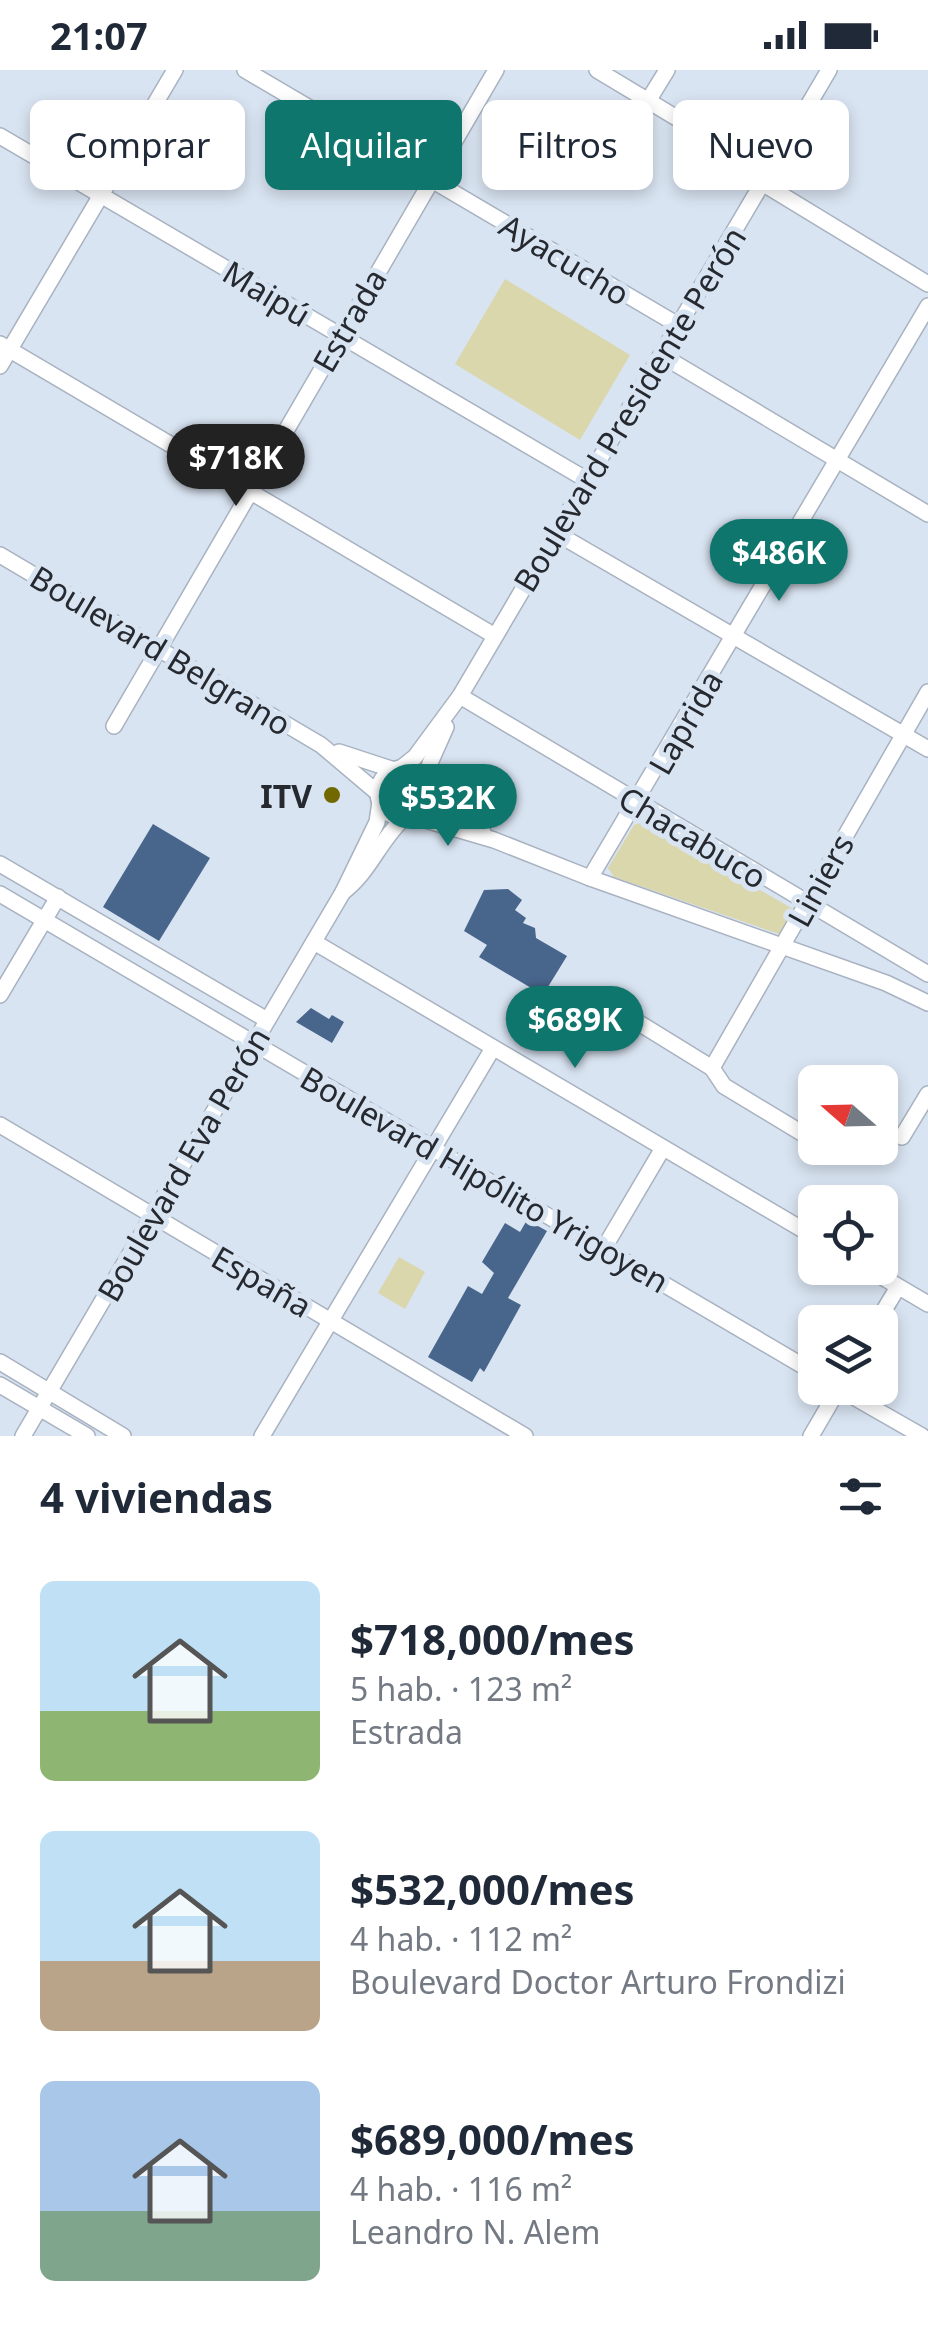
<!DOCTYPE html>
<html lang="es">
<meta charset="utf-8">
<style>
:root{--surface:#fff;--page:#f6f6f7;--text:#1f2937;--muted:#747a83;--accent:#0f766e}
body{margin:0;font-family:"Noto Sans",sans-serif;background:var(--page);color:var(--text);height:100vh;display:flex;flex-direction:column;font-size:38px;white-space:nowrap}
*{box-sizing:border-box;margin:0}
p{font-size:32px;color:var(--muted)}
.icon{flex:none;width:55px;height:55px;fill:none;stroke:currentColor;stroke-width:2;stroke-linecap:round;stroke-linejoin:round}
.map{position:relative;height:1366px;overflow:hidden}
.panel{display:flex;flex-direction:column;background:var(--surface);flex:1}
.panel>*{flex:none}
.hud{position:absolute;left:30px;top:30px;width:870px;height:90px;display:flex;gap:20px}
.needle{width:65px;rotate:290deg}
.buttons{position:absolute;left:798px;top:995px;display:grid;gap:20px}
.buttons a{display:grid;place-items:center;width:100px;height:100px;border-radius:15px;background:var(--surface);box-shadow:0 5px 15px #0003;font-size:50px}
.price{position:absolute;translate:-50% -85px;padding:0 22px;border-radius:35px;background:var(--accent);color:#fff;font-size:32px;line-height:65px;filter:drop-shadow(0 2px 5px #0008)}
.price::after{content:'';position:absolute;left:50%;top:60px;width:30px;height:22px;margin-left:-15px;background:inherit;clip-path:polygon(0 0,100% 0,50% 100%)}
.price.current{background:#222;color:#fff}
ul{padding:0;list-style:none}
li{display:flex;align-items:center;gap:30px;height:250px;padding:0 40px}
li span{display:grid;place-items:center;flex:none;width:280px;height:200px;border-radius:15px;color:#555}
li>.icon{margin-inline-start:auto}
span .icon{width:120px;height:120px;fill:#fffc;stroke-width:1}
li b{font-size:42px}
h2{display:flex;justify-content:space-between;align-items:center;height:120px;padding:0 40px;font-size:42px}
.tag{padding:0 35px;border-radius:15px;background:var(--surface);box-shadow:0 5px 15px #0003;font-size:35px;line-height:90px}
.tag.current{background:var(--accent);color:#fff}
.status{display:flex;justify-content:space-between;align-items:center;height:70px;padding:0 50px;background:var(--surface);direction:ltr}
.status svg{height:28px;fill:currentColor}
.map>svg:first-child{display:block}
.green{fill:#dad7ac}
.building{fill:#48658c}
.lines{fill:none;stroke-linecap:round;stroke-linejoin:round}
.minor-casing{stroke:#a8b2c0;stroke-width:18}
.minor{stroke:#fff;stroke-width:15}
.poi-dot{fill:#716900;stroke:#d9e4f2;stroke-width:4}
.labels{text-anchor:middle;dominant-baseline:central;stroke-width:10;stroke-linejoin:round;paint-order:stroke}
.street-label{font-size:32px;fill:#262a30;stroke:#d9e4f2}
.poi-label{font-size:32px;font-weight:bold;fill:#262a30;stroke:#d9e4f2;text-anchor:end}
</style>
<div class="status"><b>21:07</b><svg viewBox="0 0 49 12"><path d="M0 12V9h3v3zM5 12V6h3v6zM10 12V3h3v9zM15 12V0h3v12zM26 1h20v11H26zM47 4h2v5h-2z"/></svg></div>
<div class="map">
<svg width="928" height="1366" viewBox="0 0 928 1366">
<rect width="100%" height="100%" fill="#d9e4f2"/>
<g class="green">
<path d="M505,209L630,285L580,370L455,294Z"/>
<path d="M643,752L793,839L779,864L614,807L608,798L634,755Z"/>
<path d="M399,1187L425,1202L405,1239L378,1223Z"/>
</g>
<g class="building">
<path d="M153,754L210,788L159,871L103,837Z"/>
<path d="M508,819L522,830L515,840L526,848L523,853L535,858L536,868L567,886L543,925L479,887L487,875L464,861L484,820Z"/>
<path d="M311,938L329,949L332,945L344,952L332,973L296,952Z"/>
<path d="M527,1150L547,1161L508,1228L521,1235L484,1302L480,1298L472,1312L428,1287L468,1216L482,1224L494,1203L482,1192L505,1153L520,1162Z"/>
</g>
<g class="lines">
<g class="minor-casing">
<g id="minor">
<path d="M245,0L678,255"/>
<path d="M597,0L768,103"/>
<path d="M648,31L667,0"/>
<path d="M0,66L587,410"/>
<path d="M762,113L928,214"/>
<path d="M0,274L495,566"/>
<path d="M661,285L928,444"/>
<path d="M0,296L175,0"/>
<path d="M556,463L928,679"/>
<path d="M0,485L321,675L379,724"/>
<path d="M460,626L928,904"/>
<path d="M114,656L496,0"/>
<path d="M339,682L394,700"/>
<path d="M401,698L415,687L460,626L829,0"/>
<circle cx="403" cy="723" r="25"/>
<path d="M426,712L430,693L446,657"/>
<path d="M428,720L440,734L483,762"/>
<path d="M412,746L494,770L590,808L886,913L928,933"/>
<path d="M0,794L267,950"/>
<path d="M590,808L928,236"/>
<path d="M343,822C370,802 380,769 405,747"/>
<path d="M0,824L815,1303"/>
<path d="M314,872L815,1167"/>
<path d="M0,925L58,827"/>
<path d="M631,948L712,998L724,1016L810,1068"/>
<path d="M712,998L928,622"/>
<path d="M0,1055L525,1366"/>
<path d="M902,1067L928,1024"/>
<path d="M604,1178L663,1078"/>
<path d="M867,1198L928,1234"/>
<path d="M877,1252L898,1217"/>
<path d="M0,1292L123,1366"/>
<path d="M0,1315L87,1366"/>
<path d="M838,1318L922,1366"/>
<path d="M23,1366L343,822L377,752L380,732"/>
<path d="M262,1366L493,978"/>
<path d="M811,1366L839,1318"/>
</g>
</g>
<use href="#minor" class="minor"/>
</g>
<circle class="poi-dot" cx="332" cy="725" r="10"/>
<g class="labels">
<g class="street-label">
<text transform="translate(565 189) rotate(31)">Ayacucho</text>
<text transform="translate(267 223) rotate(31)">Maipú</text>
<text transform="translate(349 250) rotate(-60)">Estrada</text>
<text transform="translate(629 339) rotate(-59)">Boulevard Presidente Perón</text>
<text transform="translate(161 580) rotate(31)">Boulevard Belgrano</text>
<text transform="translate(685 652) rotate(-60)">Laprida</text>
<text transform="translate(693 767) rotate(31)">Chacabuco</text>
<text transform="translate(820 810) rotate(-61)">Liniers</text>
<text transform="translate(183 1094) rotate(-60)">Boulevard Eva Perón</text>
<text transform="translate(485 1109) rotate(30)">Boulevard Hipólito Yrigoyen</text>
<text transform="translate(262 1211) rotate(30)">España</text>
</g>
<g class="poi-label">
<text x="312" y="725">ITV</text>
</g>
</g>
</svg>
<div class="buttons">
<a><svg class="needle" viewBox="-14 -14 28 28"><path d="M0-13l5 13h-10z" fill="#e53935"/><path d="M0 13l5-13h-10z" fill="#747a83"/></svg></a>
<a><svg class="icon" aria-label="locate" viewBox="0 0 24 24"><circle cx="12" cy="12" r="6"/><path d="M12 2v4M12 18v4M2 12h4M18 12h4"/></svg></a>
<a><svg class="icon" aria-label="layers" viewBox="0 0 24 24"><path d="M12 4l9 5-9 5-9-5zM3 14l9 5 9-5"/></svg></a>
</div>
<b class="price current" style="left:236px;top:439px">$718K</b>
<b class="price" style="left:779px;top:534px">$486K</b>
<b class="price" style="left:448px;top:779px">$532K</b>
<b class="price" style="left:575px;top:1001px">$689K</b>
<div class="hud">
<a class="tag">Comprar</a>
<a class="tag current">Alquilar</a>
<a class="tag">Filtros</a>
<a class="tag">Nuevo</a>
</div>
</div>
<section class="panel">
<h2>4 viviendas<svg class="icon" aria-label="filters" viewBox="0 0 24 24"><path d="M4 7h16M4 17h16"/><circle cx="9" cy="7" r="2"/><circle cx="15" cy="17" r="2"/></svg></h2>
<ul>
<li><span style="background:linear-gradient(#bfe0f5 65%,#8fb573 0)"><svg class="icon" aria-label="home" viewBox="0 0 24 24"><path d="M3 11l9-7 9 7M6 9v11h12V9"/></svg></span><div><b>$718,000/mes</b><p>5 hab. · 123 m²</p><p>Estrada</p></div></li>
<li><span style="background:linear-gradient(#bfe0f5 65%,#b9a48a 0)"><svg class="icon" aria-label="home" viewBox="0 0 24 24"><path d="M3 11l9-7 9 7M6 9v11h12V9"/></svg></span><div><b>$532,000/mes</b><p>4 hab. · 112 m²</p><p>Boulevard Doctor Arturo Frondizi</p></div></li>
<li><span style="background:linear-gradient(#a9c7e8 65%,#7fa58c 0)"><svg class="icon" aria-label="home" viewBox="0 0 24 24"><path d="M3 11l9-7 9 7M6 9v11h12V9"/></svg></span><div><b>$689,000/mes</b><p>4 hab. · 116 m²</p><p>Leandro N. Alem</p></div></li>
</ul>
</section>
